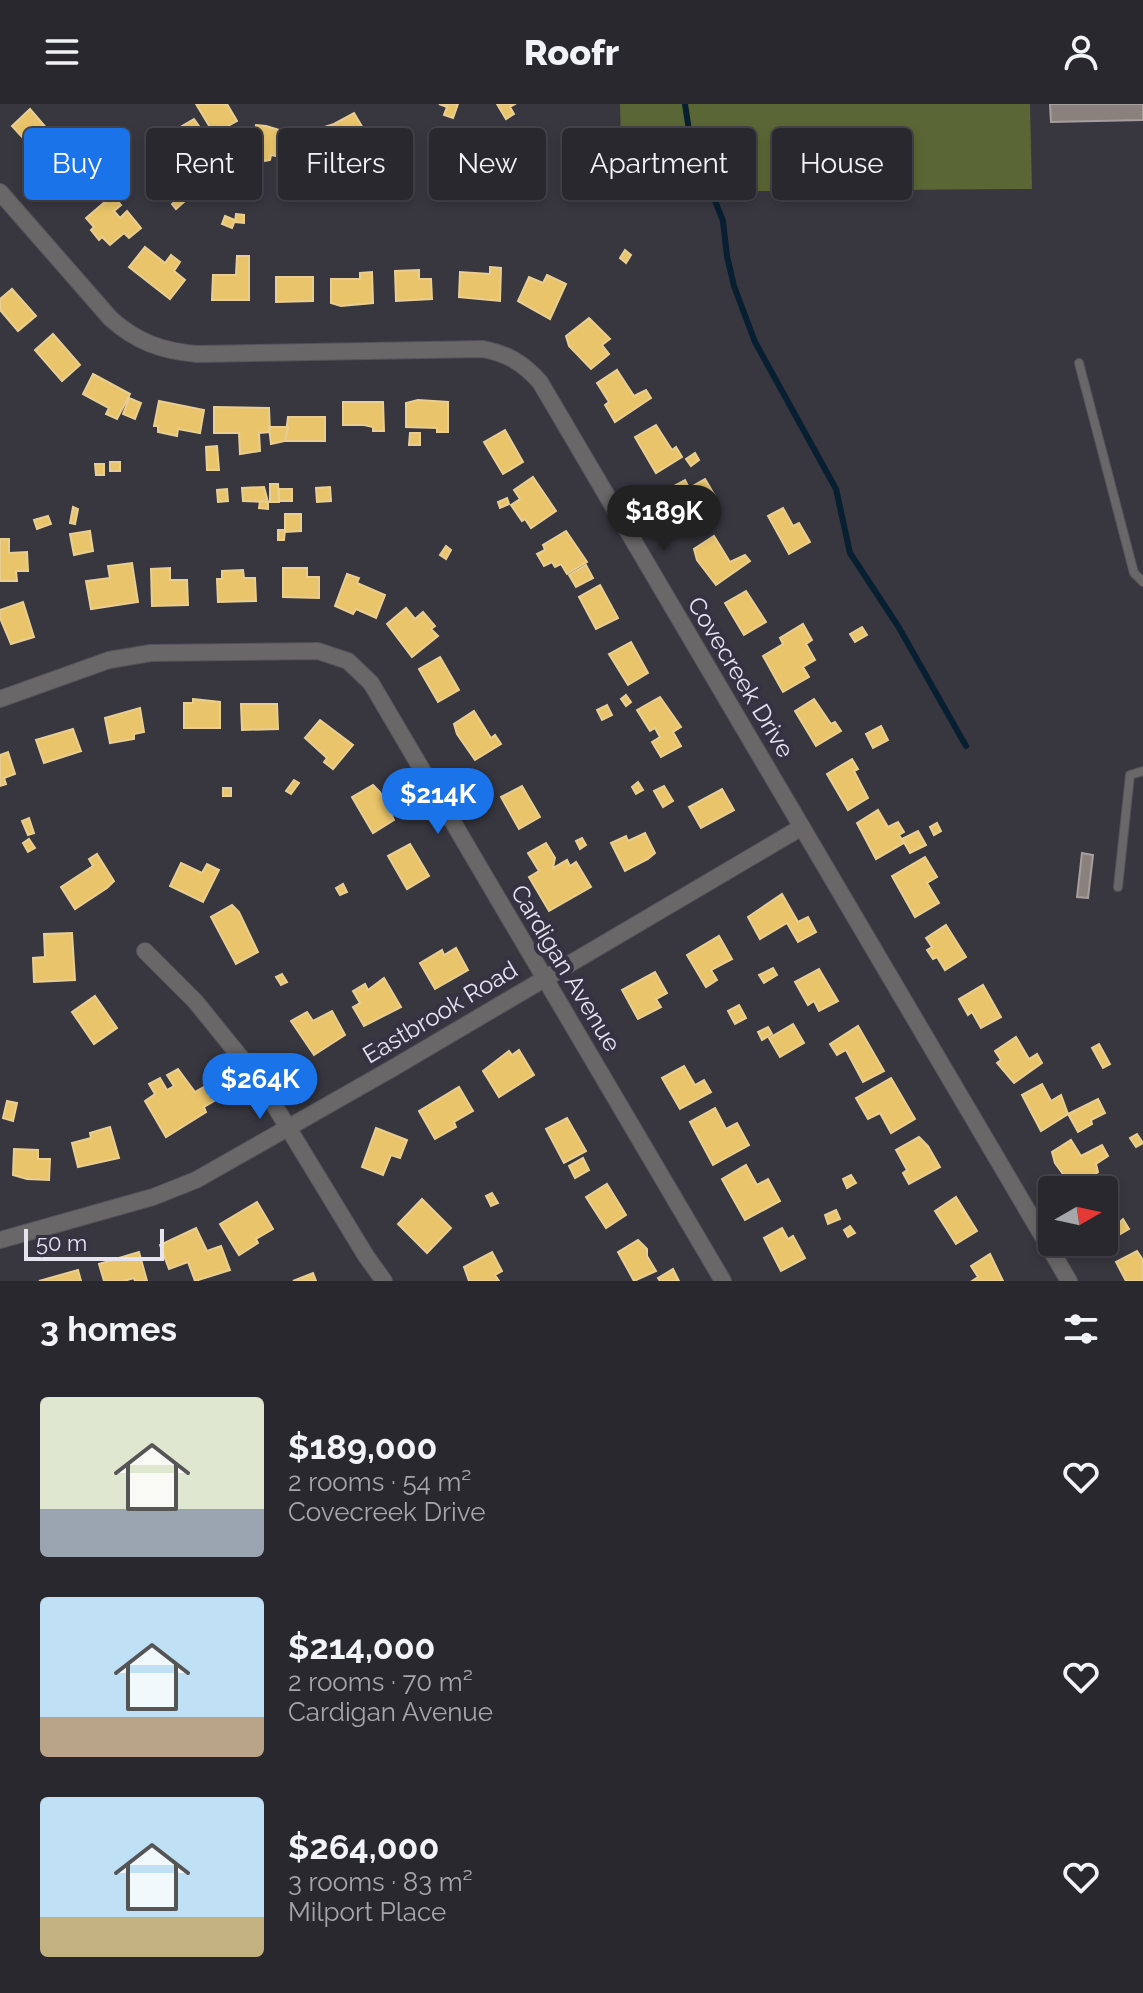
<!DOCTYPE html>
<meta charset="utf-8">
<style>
:root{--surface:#2a282f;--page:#36343b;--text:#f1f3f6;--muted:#a5a6aa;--line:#46444b;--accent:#1a73e8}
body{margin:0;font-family:Raleway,sans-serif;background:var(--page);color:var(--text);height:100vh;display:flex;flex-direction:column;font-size:30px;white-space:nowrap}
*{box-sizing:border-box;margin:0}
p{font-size:26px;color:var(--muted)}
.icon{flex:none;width:44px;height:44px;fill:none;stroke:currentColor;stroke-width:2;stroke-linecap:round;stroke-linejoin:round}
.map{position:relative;height:1177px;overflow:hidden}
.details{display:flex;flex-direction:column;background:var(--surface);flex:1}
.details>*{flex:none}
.guide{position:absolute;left:24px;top:24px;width:1096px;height:72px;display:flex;gap:16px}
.needle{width:52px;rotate:81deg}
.fabs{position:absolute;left:1038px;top:1072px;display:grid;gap:16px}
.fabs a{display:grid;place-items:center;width:80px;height:80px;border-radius:8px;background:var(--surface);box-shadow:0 4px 12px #0003,0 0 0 2px var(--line);font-size:40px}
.scale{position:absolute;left:24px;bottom:20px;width:140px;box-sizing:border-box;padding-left:8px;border:4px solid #e6e4ef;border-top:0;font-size:22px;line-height:28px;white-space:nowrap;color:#e6e4ef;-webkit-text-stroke:6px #363243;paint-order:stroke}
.price{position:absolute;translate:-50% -68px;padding:0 18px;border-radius:28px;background:var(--accent);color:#fff;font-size:26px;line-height:52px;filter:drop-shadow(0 2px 4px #0008)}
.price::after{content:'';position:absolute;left:50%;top:48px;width:24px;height:18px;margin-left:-12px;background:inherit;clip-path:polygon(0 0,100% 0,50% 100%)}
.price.on{background:#222;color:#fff}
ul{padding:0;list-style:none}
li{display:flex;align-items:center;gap:24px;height:200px;padding:0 40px}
li span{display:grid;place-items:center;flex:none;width:224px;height:160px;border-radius:8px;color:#555}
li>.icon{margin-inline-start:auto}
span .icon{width:96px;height:96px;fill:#fffc;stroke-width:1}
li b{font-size:34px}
h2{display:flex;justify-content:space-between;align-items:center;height:96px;padding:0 40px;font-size:34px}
.chip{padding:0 28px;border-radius:8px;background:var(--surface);box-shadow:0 4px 12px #0003,0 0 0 2px var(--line);font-size:28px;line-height:72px}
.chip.on{background:var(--accent);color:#fff}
header{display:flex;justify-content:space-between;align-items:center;height:104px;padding:0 40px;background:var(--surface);font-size:36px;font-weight:800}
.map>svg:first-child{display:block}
.forest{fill:#5a6635}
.homes{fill:#e9c46a;stroke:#e8ce92;stroke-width:2}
.industry{fill:#8a817c;stroke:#a69f9e;stroke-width:2}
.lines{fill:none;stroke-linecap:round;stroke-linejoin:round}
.stream{stroke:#071f31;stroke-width:6}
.lane-casing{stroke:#55535a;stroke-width:10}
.street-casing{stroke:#55535a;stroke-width:18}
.lane{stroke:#6a6768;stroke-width:8}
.street{stroke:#6a6768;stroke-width:16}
.labels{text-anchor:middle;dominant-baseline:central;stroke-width:8;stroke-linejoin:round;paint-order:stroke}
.street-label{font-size:24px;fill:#e6e4ef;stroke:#363243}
</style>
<header><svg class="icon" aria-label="menu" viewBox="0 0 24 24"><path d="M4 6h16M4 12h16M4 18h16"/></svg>Roofr<svg class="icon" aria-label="person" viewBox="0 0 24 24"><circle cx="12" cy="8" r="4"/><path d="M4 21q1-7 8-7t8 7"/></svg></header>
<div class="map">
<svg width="1143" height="1177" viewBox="0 0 1143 1177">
<rect width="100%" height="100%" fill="#38363f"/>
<path class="forest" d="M620,0H1030L1032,85L622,88Z"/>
<g class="homes">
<path d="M196,0H227L237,17L214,30Z"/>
<path d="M439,0H458L453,14L444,11L447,3Z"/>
<path d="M497,0H515L510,3L514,10L506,15Z"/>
<path d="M30,5L54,33L36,48L12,22Z"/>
<path d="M354,9L367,31L347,43L345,39L333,45L321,24L334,20Z"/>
<path d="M194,15L208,35L196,43L182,22Z"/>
<path d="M256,21L266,22L296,31L291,55L271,51L270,56L265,57L249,53Z"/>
<path d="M63,48L87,76L70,91L45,64Z"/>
<path d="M194,67L200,74L191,81L186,74Z"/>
<path d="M546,72L547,80L538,81L537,73Z"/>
<path d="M447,73L458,74L457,82L446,81Z"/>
<path d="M113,91L121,101L114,107L120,114L127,107L141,124L129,134L124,129L110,141L102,133L99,136L91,126L94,123L86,114Z"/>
<path d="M180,93L184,98L176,105L172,100Z"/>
<path d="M236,110L244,111V119L235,118Z"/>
<path d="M225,112L235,116L232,124L222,120Z"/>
<path d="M145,143L165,159L171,151L180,158L174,167L185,176L170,195L129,163Z"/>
<path d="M625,146L631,151L626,159L620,154Z"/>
<path d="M237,152H249V196H212L213,171H236Z"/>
<path d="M490,163L501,164L500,197L459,193L460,168L490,170Z"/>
<path d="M419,166V175H431L432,195L396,197L395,167Z"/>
<path d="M372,168L373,199L341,202L331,199V175H360V169Z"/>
<path d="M547,171L566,180L550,215L518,197L529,173L543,179Z"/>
<path d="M276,173H313V197L276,198Z"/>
<path d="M12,185L36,212L18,227L0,206V195Z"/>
<path d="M589,214L610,235L602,241L609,250L591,265L569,242L566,232Z"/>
<path d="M53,230L80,261L62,277L35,246Z"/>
<path d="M617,266L634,292L646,286L651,294L615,318L605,301L609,298L597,279Z"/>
<path d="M93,270L130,290L117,315L106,310L109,304L83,290Z"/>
<path d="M129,294L141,299L135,315L123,310Z"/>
<path d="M418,296L448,298V328H437V324L406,323V299Z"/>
<path d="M159,297L204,306L200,329L178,325L177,332L158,328V322H154Z"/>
<path d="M343,298H383L384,327H373V323L364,321H343Z"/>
<path d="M214,303L269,304L270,328L259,329L260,347L240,350L239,329H214Z"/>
<path d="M288,313H325V337H285Z"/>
<path d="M656,321L672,346L676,343L682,353L656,369L635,333Z"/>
<path d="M269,323H288L285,337L271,340Z"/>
<path d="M505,326L523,358L503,370L484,338Z"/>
<path d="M410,329H420V341H409Z"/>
<path d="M217,342L219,366H207L206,343Z"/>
<path d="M695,349L699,356L691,362L686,355Z"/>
<rect x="110" y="358" width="10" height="9"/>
<path d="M95,360H104V371H96Z"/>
<path d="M533,373L556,407L531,424L525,415L522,417L511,401L520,395L514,386Z"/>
<path d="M705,375L715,392L704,399L710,409L682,425L663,388L685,376L689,384Z"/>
<path d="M270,380H278L279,398H270Z"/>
<path d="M264,383L268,398L243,397L242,384Z"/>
<path d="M330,383L331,397L317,398L316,384Z"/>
<path d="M227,385L228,397L218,398L217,386Z"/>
<rect x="279" y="385" width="13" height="12"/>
<path d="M507,394L509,400L500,404L498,398Z"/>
<path d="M260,397L268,398V405L259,404Z"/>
<path d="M73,403L78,405L75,420L70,419Z"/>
<path d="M783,404L793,422L799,419L810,438L789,450L768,412Z"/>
<path d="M285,410H301V427L285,428Z"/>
<path d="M48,412L51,420L37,425L34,416Z"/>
<path d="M278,426H285L284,436H278Z"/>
<path d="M90,427L93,447L74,451L70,430Z"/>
<path d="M566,427L587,458L567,470L561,460L555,463L552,458L544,462L537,450L545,446L543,441Z"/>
<path d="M714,432L730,458L745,451L750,457L716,481L697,456L694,445Z"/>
<path d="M0,435H9V449L27,448L28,467H16L17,477H0Z"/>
<path d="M446,442L451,446L446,455L440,451Z"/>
<path d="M132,459L138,498L91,505L86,477L110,474L108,462Z"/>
<path d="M586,461L593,474L576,483L569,471Z"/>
<path d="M170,464V476H187L188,501L152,502L151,465Z"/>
<path d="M283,464H307V473H319V494L283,493Z"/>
<path d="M243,466L244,474H255L256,497L218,498L217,475H222V467Z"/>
<path d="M347,470L359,474L357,479L385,491L376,514L356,505L353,510L335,502Z"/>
<path d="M600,481L618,514L596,525L579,493Z"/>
<path d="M746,487L766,518L744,531L725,499Z"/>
<path d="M23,498L34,533L11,540L0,514V506Z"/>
<path d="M406,504L415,515L423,508L435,522L431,525L438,532L412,553L387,520Z"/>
<path d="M803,520L812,536L806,540L815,556L803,563L809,573L783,588L763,552L783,540L780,534Z"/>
<path d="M862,523L867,531L855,538L850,530Z"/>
<path d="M631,538L648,569L628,581L609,550Z"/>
<path d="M440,553L459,586L438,598L419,565Z"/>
<path d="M626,591L631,598L626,602L621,595Z"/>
<path d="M660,593L681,623L673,628L681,642L661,653L652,638L660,633L655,624L650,627L637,606Z"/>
<path d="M193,595L220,598V624H184V599H193Z"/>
<path d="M814,595L831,620L835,618L841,627L816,642L795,607Z"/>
<path d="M241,600H277L278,625L242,626Z"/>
<path d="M607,601L612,611L602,616L597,606Z"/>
<path d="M140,604L144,628L134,630V635L110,639L105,614Z"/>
<path d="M474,607L491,634L495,631L501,640L475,656L457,630L454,620Z"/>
<path d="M320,616L353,641L333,665L324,658L327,654L305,634Z"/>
<path d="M881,622L888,636L873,644L866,630Z"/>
<path d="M73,625L81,647L44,659L36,636Z"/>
<path d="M8,648L15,670L4,674L6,680L0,682V651Z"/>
<path d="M852,655L858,665L854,667L868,694L848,706L827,670Z"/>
<path d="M294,676L299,679L291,690L286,687Z"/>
<path d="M638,678L643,686L636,690L632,683Z"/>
<path d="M373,681L380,688L394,716L373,729L352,693Z"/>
<path d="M522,682L540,713L519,725L501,693Z"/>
<path d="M664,682L673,697L663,703L654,687Z"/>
<rect x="223" y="684" width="8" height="8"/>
<path d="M722,685L734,706L701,724L689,703Z"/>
<path d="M878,706L888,723L898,718L904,728L899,731L904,739L876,755L857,719Z"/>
<path d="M29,714L34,729L28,731L22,717Z"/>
<path d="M937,719L941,727L934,731L930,723Z"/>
<path d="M918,727L926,741L910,749L902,735Z"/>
<path d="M645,729L655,749L648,755L625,767L611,739L626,732L628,737Z"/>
<path d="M582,734L586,741L580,745L576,737Z"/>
<path d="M29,735L35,744L28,748L23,739Z"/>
<path d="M546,739L555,754L553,764L567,756L570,762L576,758L591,783L549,807L529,773L539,767L528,749Z"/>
<path d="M410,740L429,772L407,785L388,752Z"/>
<path d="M97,750L114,777L107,784L75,805L61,783L93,762L89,755Z"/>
<path d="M925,753L937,773L927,779L939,799L915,813L892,772Z"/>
<path d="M181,759L202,769L207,760L219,766L203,798L170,782Z"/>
<path d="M343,780L347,788L340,791L336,784Z"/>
<path d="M782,790L798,818L808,813L816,828L798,838L787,819L760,835L748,813Z"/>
<path d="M232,801L239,808L258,848L236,860L211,813Z"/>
<path d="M946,821L966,853L945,866L937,853L933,855L927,846L932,843L926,834Z"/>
<path d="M72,829L75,876L34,878L33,854L45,853L44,830Z"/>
<path d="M719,832L732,855L711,866L717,876L706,883L687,851Z"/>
<path d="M456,844L468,866L435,885L420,859L442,846L444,851Z"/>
<path d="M773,864L777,871L764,879L759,871Z"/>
<path d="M819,865L838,897L819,907L814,897L808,901L795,878Z"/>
<path d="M655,868L667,889L656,895L661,903L638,915L622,886Z"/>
<path d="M282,870L287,878L281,881L276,873Z"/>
<path d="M384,874L401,903L364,922L353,903L360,899L353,887L365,880L368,886Z"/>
<path d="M983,881L1001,913L981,924L972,908L968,911L959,895Z"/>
<path d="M95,892L117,924L94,940L72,908Z"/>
<path d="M739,901L746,914L735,920L728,907Z"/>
<path d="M332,907L345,931L314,951L291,917L307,908L313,917Z"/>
<path d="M793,920L804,939L780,953L769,934Z"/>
<path d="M858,922L884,967L863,978L846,946L837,951L830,940Z"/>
<path d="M768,923L772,930L762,936L758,928Z"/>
<path d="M1016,933L1029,955L1037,950L1042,959L1014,979L997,959L1001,956L995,947Z"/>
<path d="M1099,940L1110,960L1103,964L1092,944Z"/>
<path d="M519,946L534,971L499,993L483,967L509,947L512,951Z"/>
<path d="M684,962L695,981L704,976L711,988L680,1005L662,974Z"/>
<path d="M178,965L195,988L207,981L216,996L204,1003L206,1008L166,1033L145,997L155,990L149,980L160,974L167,986L174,982L167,971Z"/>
<path d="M891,974L915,1015L891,1029L880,1009L868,1015L856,994Z"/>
<path d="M1042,980L1051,997L1061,991L1068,1010L1041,1027L1022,991Z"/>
<path d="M459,983L473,1007L454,1018L456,1023L435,1035L419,1007Z"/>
<path d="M1098,995L1105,1009L1091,1016L1092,1020L1078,1028L1068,1010Z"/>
<path d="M7,997L17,999L13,1017L3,1014Z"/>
<path d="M715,1004L726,1025L737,1019L749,1041L713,1061L690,1018Z"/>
<path d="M567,1014L586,1047L564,1059L546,1025Z"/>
<path d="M110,1023L119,1054L78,1063L72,1039L91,1034L90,1029Z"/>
<path d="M376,1024L407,1036L400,1054L391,1051L383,1071L362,1063Z"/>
<path d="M1137,1030L1143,1039L1136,1043L1130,1034Z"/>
<path d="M919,1033L928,1042L940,1063L909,1080L903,1069L907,1066L896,1046Z"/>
<path d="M1071,1036L1081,1052L1102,1041L1108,1052L1096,1060L1098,1068L1074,1085L1055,1059L1052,1048Z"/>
<path d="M14,1045L38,1046V1055H50L49,1076L27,1075L13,1071Z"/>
<path d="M583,1054L589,1066L575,1074L569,1062Z"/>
<path d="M746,1061L757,1081L768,1075L780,1097L745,1116L722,1075Z"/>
<path d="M851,1071L856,1079L847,1084L843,1075Z"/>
<path d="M607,1080L626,1111L606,1124L586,1093Z"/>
<path d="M492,1089L498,1099L491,1102L486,1092Z"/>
<path d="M956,1093L977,1127L956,1140L935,1107Z"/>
<path d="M1104,1093L1120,1118L1123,1115L1129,1125L1100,1142L1099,1138H1104Z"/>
<path d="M422,1095L451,1124L427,1149L398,1120Z"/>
<path d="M257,1098L273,1125L256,1135L258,1139L239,1151L220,1120Z"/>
<path d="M836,1106L840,1115L828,1120L825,1111Z"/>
<path d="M850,1122L855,1129L848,1133L844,1126Z"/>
<path d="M196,1124L207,1147L221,1142L230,1166L195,1177L188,1158L169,1165L160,1141Z"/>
<path d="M782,1124L788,1135L793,1132L805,1154L781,1167L764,1134Z"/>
<path d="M638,1136L647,1145V1152L656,1167L634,1177L618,1148Z"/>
<path d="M1137,1147L1143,1156V1177H1126L1116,1158Z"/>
<path d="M139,1148L147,1177H135L134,1174L124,1177H104L99,1160Z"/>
<path d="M492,1148L502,1167L495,1171L499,1177H469L464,1163Z"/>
<path d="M990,1150L1003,1177H972L978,1173L971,1162Z"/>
<path d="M673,1165L679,1177H660L658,1174Z"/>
<path d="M78,1166L81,1177H39Z"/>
<path d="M313,1169L316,1177H293Z"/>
</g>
<g class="industry">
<path d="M1050,0H1143V16L1051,18Z"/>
<path d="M1082,749L1093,751L1088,794L1077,793Z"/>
</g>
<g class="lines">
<g class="stream">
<path d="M685,0L690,33L723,117L727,152L734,182L755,238L836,385L850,449L898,522L966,642"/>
<path d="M702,61L727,76H754"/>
</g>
<g class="lane-casing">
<g id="lane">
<path d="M1079,259L1134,469L1143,478"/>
<path d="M1118,783L1130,671L1143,667"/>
</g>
</g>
<g class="street-casing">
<g id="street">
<path d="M0,88L111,215C137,238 162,247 197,250L483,245C508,250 523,259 540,278L1069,1177"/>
<path d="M0,595L109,556L151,549L318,547L348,557L371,579L723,1177"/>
<path d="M145,847L195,897L259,976L366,1152L384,1177"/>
<path d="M0,1136L153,1093L196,1076L393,964L802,723"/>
</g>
</g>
<use href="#lane" class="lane"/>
<use href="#street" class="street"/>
</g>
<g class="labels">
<g class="street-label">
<text transform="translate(741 573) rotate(59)">Covecreek Drive</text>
<text transform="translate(566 864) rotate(59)">Cardigan Avenue</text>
<text transform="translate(440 908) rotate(-31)">Eastbrook Road</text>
</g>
</g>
</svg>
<div class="fabs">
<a><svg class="needle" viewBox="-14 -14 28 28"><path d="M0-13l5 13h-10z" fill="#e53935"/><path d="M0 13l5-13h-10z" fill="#a5a6aa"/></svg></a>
</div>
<div class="scale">50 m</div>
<b class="price on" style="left:664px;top:449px">$189K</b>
<b class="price" style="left:438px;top:732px">$214K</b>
<b class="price" style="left:260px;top:1017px">$264K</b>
<div class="guide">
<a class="chip on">Buy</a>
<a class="chip">Rent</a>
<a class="chip">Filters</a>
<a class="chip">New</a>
<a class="chip">Apartment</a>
<a class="chip">House</a>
</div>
</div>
<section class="details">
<h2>3 homes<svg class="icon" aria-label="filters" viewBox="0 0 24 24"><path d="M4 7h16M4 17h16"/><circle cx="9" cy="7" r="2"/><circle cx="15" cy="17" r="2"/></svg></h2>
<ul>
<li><span style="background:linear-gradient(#dfe7d0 70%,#9aa5b1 0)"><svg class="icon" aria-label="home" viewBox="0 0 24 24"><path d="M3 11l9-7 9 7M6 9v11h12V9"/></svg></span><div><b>$189,000</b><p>2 rooms · 54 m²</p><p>Covecreek Drive</p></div><svg class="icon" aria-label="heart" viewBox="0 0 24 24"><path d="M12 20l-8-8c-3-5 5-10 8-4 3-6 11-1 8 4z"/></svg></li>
<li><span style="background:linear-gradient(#bfe0f5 75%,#b9a48a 0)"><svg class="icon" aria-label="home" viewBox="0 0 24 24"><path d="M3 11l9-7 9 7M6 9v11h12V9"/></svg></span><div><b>$214,000</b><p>2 rooms · 70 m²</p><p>Cardigan Avenue</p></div><svg class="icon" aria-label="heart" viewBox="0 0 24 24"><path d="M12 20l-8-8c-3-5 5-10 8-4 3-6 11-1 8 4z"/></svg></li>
<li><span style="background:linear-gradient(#bfe0f5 75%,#c2b280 0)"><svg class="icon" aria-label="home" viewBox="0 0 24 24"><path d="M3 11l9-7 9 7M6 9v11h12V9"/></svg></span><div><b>$264,000</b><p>3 rooms · 83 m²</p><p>Milport Place</p></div><svg class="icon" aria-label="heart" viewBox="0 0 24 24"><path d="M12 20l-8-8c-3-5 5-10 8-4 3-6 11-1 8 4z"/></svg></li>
</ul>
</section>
